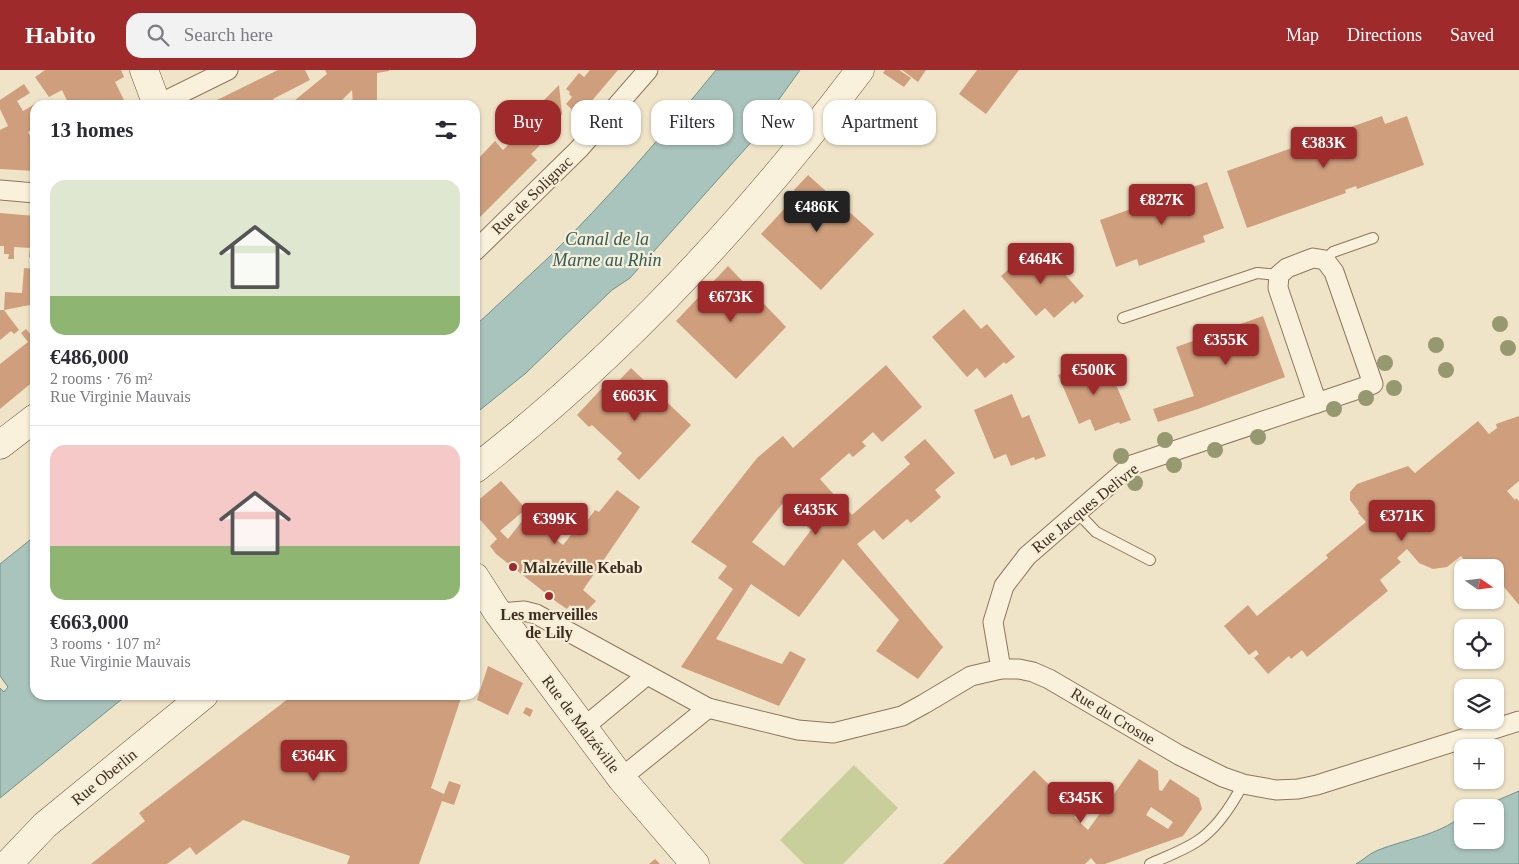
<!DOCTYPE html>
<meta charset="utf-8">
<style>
:root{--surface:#fff;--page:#f2f2f3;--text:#2b2b33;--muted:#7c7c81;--line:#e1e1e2;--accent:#9e2a2b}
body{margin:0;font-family:Georgia,serif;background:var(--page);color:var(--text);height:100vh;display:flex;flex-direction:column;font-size:19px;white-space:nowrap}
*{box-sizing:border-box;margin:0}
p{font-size:16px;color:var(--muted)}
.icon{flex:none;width:28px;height:28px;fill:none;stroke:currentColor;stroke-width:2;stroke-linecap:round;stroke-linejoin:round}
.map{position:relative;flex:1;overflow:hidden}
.details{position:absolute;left:30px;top:30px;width:450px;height:600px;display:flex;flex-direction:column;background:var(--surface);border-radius:15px;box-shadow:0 1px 4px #0004}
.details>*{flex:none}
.hud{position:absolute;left:495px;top:30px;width:475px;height:45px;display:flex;gap:10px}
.needle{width:32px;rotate:104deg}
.tools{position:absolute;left:1454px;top:489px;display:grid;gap:10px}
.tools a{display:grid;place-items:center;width:50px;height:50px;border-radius:10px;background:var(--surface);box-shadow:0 1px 4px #0004;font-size:25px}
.price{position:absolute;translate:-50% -42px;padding:0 11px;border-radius:5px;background:var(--accent);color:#fff;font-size:16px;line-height:32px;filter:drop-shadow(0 1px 2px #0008)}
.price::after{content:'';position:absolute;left:50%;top:30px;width:15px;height:11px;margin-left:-8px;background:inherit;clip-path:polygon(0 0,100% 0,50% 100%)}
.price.selected{background:#222;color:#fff}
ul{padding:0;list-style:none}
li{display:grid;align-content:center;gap:10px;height:265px;padding:0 20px}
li+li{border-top:1px solid var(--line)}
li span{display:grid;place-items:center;height:155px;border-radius:15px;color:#555}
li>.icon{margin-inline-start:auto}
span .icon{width:90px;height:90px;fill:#fffc;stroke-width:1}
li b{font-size:21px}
h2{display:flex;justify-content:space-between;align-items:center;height:60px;padding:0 20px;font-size:21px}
.chip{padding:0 18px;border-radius:15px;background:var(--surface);box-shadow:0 1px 4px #0004;font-size:18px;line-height:45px}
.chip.selected{background:var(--accent);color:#fff}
header{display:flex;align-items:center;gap:30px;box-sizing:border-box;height:70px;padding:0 25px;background:var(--accent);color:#fff}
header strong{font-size:24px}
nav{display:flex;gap:28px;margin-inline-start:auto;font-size:18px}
.search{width:350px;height:45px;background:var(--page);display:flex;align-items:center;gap:12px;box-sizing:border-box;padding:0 18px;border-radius:15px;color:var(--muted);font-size:19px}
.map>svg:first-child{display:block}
.green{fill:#c9cf9b}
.water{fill:#a9c4bc;stroke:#6f938a}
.building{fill:#cf9f7d;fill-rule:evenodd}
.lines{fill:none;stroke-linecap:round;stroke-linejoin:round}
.lane-casing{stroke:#8d765c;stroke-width:12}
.street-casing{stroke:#8d765c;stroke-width:21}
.secondary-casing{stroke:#6f573f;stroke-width:29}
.lane{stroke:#faf1dc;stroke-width:10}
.street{stroke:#faf1dc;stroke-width:19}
.secondary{stroke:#faf1dc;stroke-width:28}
.tree{fill:#96986f}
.poi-dot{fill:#9e2a2b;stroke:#f7eed8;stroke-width:2}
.labels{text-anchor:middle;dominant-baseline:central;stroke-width:4.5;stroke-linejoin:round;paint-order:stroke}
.street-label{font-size:16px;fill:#3d2e20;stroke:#f7eed8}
.poi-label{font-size:16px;font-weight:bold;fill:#3d2e20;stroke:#f7eed8;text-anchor:start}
.water-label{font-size:18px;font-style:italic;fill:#2f5d5a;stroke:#f7eed8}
</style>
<header>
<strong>Habito</strong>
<div class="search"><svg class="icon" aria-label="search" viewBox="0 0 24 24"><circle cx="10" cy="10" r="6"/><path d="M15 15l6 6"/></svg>Search here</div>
<nav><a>Map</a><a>Directions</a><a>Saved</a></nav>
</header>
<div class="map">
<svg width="1519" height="794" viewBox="0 0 1519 794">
<rect width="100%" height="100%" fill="#f0e4c8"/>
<path class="green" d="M854,695L898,738L843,794H804L780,770Z"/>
<g class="water">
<path d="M716,0H800L752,67L754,69L630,208L612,220L526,303L475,344V256C499,233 524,211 548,188C608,129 663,65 716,0Z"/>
<path d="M35,466V625H127L0,728V618L4,622L8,617L0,606V494Z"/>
<path d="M1519,721V794H1356C1363,790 1369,784 1376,781C1405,769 1437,766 1462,746V770H1495V738L1482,737Z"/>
</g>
<g class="building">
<path d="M45,0H121L124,7L115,12L126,34L132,31L134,35H69L62,20L49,27L35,7Z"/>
<path d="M278,0H305L310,10L273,29L275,35H207Z"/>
<path d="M325,0H389V1L377,3V35H353L352,20L337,35H289L327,4Z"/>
<path d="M590,0H618L579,46L566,34L572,27L569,24L570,22L566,19L579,3L584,7Z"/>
<path d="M885,0H899L911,8L904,17L883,3Z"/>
<path d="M902,0H926L918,12Z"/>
<path d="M977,0H1019L986,44L959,24Z"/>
<path d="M24,14L30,23L17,31L23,41L35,34V58L28,62L35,75V101L0,99V60L8,56L0,39V30Z"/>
<path d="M559,15L562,44L536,71L540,75L531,84L537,90L475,152V92L495,71L503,80L525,59L520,54Z"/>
<path d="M1382,46L1385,54L1407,46L1424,95L1357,119L1356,116L1345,120L1346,123L1247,158L1227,101Z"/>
<path d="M808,105L874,164L821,220L761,164L798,124L794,120Z"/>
<path d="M1207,112L1224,158L1203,166L1205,172L1139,196L1137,189L1116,197L1100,150Z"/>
<path d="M0,143L35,146V188L29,187L30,178L14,177V189H8L9,184H4V176H0Z"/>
<path d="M1032,178L1049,198L1055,193L1084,226L1075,234L1073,231L1054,248L1045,238L1036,246L1001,206Z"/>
<path d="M728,196L786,257L736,309L676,251Z"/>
<path d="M24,198L35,199V234L4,240L19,260L14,264L11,261L0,270V240H4L5,222L22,223Z"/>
<path d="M964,239L981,259L987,254L1015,287L1006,294L1004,292L985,308L977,298L967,307L932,267Z"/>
<path d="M1263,246L1285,307L1198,339L1158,352L1153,339L1194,326L1176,277Z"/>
<path d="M26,259L33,267L35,266V310L0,339V294L28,272L21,263Z"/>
<path d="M1097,289L1107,313L1114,310L1131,350L1120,354L1119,352L1095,361L1090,349L1079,354L1058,305Z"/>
<path d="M886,295L922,337L882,372L873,362L862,372L866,376L853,387L849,383L820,409L852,445L910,394L904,387L925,369L955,403L935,420L941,427L911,453L907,449L883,470L874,460L857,474L943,577L918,609L876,581L899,550L843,489L799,547L751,514L716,569L782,594L790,581L806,589L779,636L681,597L733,519L718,508L727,496L691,472L757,388L783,366L793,378ZM782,434L811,460L784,496L752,472Z"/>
<path d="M631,298L691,355L639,410L617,389L622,383L592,355L589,357L577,345L605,315L610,320Z"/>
<path d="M1012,324L1022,348L1029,345L1046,386L1035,390L1034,387L1011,396L1006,384L994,389L974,340Z"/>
<path d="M1519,346V411L1507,421L1515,430L1516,428L1519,431V535L1499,511L1495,514V498H1470L1461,486L1447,497L1433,499L1419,493L1407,479L1397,488L1401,492L1380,510L1388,521L1307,587L1302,580L1291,589L1289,586L1268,604L1254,588L1259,584L1256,580L1249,585L1224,556L1248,535L1257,546L1328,488L1326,485L1366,452L1358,443L1359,442L1350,430V422L1357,414L1408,396L1415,403L1478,351L1489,364L1497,358L1496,354Z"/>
<path d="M501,411L526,439L500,461L508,469L526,446L537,455L545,445L555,448L557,445L561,449L549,464L563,475L581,453L587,451L595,440L599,442L617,420L640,437L583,520L596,531L582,546L570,535L567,539L558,533L496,484L490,476L497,469L475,444V433Z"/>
<path d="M488,596L523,613L508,645L477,630Z"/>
<path d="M293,625H462L431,718L444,724L449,711L461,715L454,735L442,731L419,794H347L350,786L243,750L196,785L190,777L167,794H91L145,751L139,743Z"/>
<path d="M526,637L533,640L530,647L523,643Z"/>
<path d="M1139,689L1158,701L1159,720L1162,721L1170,709L1199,728L1202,739L1183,766L1105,794H1096L1091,788L1085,794H943L1034,700L1078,743L1074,747L1088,760ZM1151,737L1173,752L1168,759L1146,745Z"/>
<path d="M655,789L660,794H649Z"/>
</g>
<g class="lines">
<g class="lane-casing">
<g id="lane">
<path d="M1325,190L1333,182L1373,168"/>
<path d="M1123,248L1257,203L1279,205"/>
<path d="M1078,443L1096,462L1150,490"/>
<path d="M1150,794C1165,787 1182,781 1196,772C1217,759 1232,735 1243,714"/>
</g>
</g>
<g class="street-casing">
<g id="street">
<path d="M157,35L228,0"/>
<path d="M0,120L35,123"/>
<path d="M475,181L579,79L648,0"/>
<path d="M1313,188L1325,190L1334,202L1373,314L1317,333L1278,218L1279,205L1287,198Z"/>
<path d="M498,543L524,541L536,544L708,638L798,660L833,663L902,646L924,634L971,606L1001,599H1019L1033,602L1049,609L1179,685L1223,707L1243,714L1276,720L1298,719L1317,715L1519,651"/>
<path d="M1001,599L993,552L1004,516L1027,486L1132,395L1317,333"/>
<path d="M583,658L647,605"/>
<path d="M621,708L708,638"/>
</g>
</g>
<g class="secondary-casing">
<g id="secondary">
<path d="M144,0L157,35"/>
<path d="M0,375L35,348"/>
<path d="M475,399C621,286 749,147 860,0"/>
<path d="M475,507L498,543L621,708L695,794"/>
<path d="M8,794L45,755L204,625"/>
</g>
</g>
<use href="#lane" class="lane"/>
<use href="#street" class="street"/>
<use href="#secondary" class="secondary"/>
</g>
<g class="tree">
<circle cx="1500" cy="254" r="8"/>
<circle cx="1436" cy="275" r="8"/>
<circle cx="1508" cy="278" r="8"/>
<circle cx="1385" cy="293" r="8"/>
<circle cx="1446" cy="300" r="8"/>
<circle cx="1394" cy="318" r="8"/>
<circle cx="1366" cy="328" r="8"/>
<circle cx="1334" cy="339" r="8"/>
<circle cx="1258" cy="367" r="8"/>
<circle cx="1165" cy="370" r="8"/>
<circle cx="1215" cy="380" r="8"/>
<circle cx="1121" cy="386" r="8"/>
<circle cx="1174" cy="395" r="8"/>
<circle cx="1135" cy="413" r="8"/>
</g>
<g class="poi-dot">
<circle cx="513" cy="497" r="5"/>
<circle cx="549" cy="526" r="5"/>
</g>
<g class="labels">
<g class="street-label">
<text transform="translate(532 125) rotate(-44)">Rue de Solignac</text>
<text transform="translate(1085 438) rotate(-39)">Rue Jacques Delivre</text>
<text transform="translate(1113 646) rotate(31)">Rue du Crosne</text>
<text transform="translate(581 654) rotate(53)">Rue de Malzéville</text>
<text transform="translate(104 707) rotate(-39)">Rue Oberlin</text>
</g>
<g class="poi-label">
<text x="523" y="497">Malzéville Kebab</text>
<text x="549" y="544" text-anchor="middle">Les merveilles<tspan x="549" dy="18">de Lily</tspan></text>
</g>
<g class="water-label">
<text x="607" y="169">Canal de la<tspan x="607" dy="21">Marne au Rhin</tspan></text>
</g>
</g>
</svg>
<div class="tools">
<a><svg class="needle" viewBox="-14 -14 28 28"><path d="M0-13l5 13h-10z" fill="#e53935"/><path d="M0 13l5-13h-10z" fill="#7c7c81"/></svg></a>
<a><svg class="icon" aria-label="locate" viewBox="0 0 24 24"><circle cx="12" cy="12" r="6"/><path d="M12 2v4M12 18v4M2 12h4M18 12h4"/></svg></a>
<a><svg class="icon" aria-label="layers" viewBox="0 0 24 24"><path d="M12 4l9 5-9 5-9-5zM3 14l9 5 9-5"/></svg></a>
<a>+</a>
<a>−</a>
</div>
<b class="price" style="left:1324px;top:99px">€383K</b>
<b class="price" style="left:1162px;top:156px">€827K</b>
<b class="price selected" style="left:817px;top:163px">€486K</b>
<b class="price" style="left:1041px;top:215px">€464K</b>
<b class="price" style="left:731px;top:253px">€673K</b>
<b class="price" style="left:1226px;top:296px">€355K</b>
<b class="price" style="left:1094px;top:326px">€500K</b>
<b class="price" style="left:635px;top:352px">€663K</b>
<b class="price" style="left:816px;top:466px">€435K</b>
<b class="price" style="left:1402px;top:472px">€371K</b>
<b class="price" style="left:555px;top:475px">€399K</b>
<b class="price" style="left:314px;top:712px">€364K</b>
<b class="price" style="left:1081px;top:754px">€345K</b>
<div class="hud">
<a class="chip selected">Buy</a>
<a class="chip">Rent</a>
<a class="chip">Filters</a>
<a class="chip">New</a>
<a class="chip">Apartment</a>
</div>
<section class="details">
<h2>13 homes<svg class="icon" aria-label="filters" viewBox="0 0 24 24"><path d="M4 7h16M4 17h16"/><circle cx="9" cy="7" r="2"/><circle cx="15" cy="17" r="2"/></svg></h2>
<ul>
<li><span style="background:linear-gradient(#dfe7d0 75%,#8fb573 0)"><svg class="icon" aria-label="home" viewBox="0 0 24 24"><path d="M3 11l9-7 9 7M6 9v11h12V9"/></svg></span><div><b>€486,000</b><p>2 rooms · 76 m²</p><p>Rue Virginie Mauvais</p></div></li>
<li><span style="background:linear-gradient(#f6c9c9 65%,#8fb573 0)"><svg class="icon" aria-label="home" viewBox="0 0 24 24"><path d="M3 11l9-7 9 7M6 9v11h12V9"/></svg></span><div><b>€663,000</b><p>3 rooms · 107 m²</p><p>Rue Virginie Mauvais</p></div></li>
</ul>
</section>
</div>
